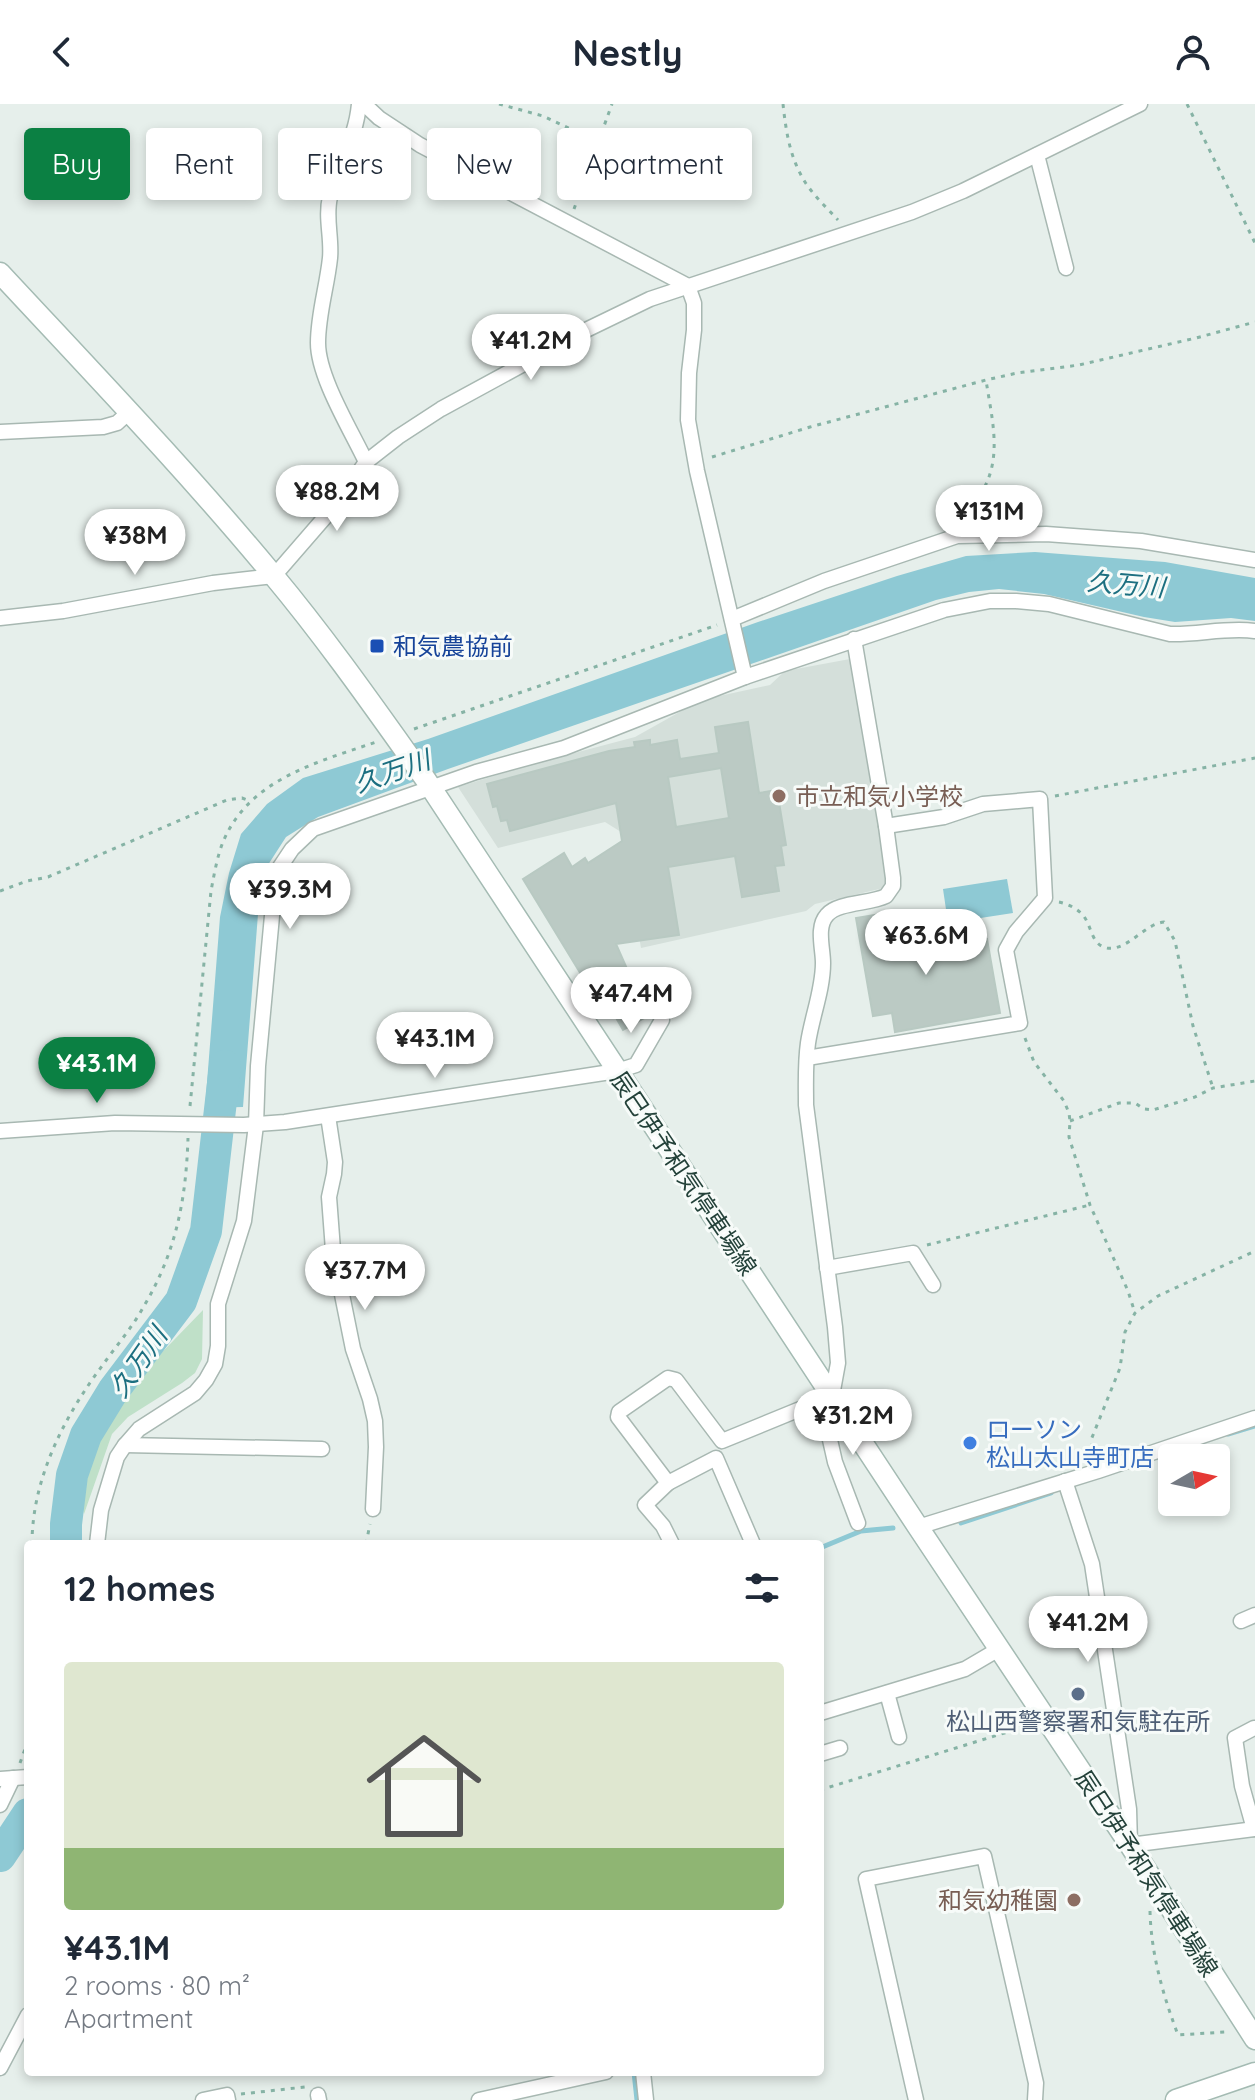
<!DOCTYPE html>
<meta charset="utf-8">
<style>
:root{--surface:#fff;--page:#f2f2f3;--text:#1f2937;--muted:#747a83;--line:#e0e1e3;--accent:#0b8043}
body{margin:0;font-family:Quicksand,"Noto Sans JP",sans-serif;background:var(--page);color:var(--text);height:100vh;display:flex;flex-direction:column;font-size:30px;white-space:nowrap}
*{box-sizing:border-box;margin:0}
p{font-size:26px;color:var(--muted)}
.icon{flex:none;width:44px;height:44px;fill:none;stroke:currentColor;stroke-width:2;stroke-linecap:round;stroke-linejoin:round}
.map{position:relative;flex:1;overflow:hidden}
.sheet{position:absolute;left:24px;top:1436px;width:800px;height:536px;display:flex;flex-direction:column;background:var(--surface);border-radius:8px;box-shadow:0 4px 12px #0003}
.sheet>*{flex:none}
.guide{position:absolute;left:24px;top:24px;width:800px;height:72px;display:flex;gap:16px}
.needle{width:52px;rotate:81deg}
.fabs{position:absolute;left:1158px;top:1340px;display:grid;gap:16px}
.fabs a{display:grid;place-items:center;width:72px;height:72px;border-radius:8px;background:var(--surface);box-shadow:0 4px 12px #0003;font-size:40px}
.price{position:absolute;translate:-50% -68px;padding:0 18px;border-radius:28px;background:#fff;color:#222;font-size:26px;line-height:52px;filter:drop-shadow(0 2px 4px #0008)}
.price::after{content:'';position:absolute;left:50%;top:48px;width:24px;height:18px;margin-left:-12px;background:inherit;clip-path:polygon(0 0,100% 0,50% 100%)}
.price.active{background:var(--accent);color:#fff}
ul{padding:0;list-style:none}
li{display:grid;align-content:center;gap:16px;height:424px;padding:0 40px}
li+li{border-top:2px solid var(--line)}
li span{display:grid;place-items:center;height:248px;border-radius:8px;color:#555}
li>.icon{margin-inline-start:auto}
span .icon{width:144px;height:144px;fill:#fffc;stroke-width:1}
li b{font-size:34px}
h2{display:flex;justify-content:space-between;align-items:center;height:96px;padding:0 40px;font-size:34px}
.chip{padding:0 28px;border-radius:8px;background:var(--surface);box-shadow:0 4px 12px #0003;font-size:28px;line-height:72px}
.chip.active{background:var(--accent);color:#fff}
header{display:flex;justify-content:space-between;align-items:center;height:104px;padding:0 40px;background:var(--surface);font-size:36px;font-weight:700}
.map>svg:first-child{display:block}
.built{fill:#d4dfda}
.green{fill:#bfe0c8}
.water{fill:#8ec9d4}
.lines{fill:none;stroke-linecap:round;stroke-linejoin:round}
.stream{stroke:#8ec9d4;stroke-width:5}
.river{stroke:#8ec9d4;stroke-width:32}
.building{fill:#bbcac4;stroke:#b8c9c2;stroke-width:2;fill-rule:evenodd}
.minor-casing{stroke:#a8b8b2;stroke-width:17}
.secondary-casing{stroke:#a4bbb3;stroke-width:23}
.path{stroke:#86b3a5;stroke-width:3;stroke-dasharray:4 6;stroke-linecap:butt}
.minor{stroke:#fff;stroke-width:14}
.secondary{stroke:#fff;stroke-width:20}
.transit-dot{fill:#1a4fb4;stroke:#f7fbf9;stroke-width:3}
.education-dot{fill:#8d6e63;stroke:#f7fbf9;stroke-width:3}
.shop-dot{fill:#3f7fe0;stroke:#f7fbf9;stroke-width:3}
.service-dot{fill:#5c6f8a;stroke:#f7fbf9;stroke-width:3}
.labels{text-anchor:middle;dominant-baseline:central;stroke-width:6;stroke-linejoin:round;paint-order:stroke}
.transit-label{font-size:24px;fill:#164399;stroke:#f7fbf9;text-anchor:start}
.education-label{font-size:24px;fill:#785e54;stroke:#f7fbf9;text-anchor:start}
.street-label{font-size:24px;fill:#24423a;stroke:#f7fbf9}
.shop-label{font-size:24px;fill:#366cbe;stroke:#f7fbf9;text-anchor:start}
.service-label{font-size:24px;fill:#4e5e75;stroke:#f7fbf9}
.water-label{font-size:26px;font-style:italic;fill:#1c6f80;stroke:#f7fbf9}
</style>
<header><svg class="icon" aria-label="back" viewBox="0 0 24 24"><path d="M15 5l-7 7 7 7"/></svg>Nestly<svg class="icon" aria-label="person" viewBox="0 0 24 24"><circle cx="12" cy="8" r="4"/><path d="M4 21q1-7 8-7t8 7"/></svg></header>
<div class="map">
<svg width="1255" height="1996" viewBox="0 0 1255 1996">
<rect width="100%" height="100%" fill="#e6efeb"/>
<path class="built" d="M850,555L888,783L815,800L806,807L641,844L621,728L605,718L498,744L458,683L529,661L635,633L701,596L770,581L785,567Z"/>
<path class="green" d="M203,1206L202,1255L195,1269L182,1279L128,1313L112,1330L84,1410L80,1392L84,1371L96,1331L115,1302L143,1268Z"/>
<g class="water">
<path d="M1035,448L1165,458L1255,474V517L1231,514L1175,518L1144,513L1044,490L999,485L969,488L936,496L448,665L318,713L286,733L266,764L258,810L243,1003L205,1004L220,813L229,769L241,730L267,700L303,674L428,635L758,518L897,472L966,452Z"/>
<path d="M1007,775L1013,809L948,819L943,785Z"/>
</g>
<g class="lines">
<g class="stream">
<path d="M1228,1330L1255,1322"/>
<path d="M961,1419L1051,1389"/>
<path d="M820,1444L861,1427L893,1424"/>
<path d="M634,1968L637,1996"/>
</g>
<g class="river">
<path d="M66,1440V1420L72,1371L86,1331L113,1287L181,1197L206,1127L225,962"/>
<path d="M0,1752L28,1710"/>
</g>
</g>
<g class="building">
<path d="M748,618L759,689L777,686L786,741L781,742L784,761L775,762L779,787L742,793L735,752L668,763L679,831L616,840L639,892L670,875L682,896L668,904L667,901L623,926L599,884L595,887L590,878L587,880L523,775L564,749L572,763L585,754L588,759L622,737L616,699L510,727L507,716L501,717L497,702L493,703L487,680L609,647L635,643L634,638L650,636V641L677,636L680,655L719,649L715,623ZM721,664L729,714L676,723L668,673Z"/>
<path d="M893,808L899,846L978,832L979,837L987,835L1000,909L895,928L892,909L873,912L856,814Z"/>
</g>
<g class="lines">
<g class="minor-casing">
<g id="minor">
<path d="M359,0C356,35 338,60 330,93C325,113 332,134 330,154C327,183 318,210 318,239C318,273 351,326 366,358"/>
<path d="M364,0L379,14L420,41L688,182L694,199V226L689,269L688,316L697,367L745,573"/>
<path d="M1037,51L1066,164"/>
<path d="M0,328L103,323L117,319L129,308"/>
<path d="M0,514L63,507L213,479L274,472L339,397L366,358L398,333L441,305L586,226L650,195L912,108L963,87L1140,0"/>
<path d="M732,515L824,477L957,432L1046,430L1141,437L1255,456"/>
<path d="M807,954L1020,919L1006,846L1016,828L1045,794L1040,695L983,700L944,713L886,722"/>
<path d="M328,1012L335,1058L334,1070L329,1093L333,1146L353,1245L370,1295L375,1317L376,1343L373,1405"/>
<path d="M0,1027L115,1019L244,1021L285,1018L617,967L636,961L662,916"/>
<path d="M827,1164L913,1149L933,1181"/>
<path d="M821,1296L835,1358L858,1419"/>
<path d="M125,1341L322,1345"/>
<path d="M1065,1377L1092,1460L1129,1705L1130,1741L1255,1725"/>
<path d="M668,1379L645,1401L663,1422L672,1440"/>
<path d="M918,1423L1098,1367L1255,1314"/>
<path d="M97,1440L101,1406L117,1353L125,1341L139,1325L195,1289L206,1276L215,1260L218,1242V1200L244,1117L256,1021L258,962L276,769L292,745L313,725L476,668L564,644L745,573L944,506L990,497H1016L1049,500L1170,530C1198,531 1227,523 1255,527"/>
<path d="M753,1440L716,1354L668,1379L618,1313L619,1308L668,1274L676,1276L722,1337L832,1292L838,1259L835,1223L806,1001C806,980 805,960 808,939C812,912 823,886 823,859C823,844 816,823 827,811C838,798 870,800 886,792L893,782V774L886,722L854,535"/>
<path d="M1241,1517L1255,1511"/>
<path d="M887,1589L899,1633"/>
<path d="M820,1609L965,1565L999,1545"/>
<path d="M820,1650L840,1644"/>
<path d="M0,1675L28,1673"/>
<path d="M0,1701L13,1674"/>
<path d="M1254,1725L1242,1682L1235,1634L1254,1624"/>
<path d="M0,1964L28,1911"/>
<path d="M643,1968L646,1996"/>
<path d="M318,1991L319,1996"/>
<path d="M203,1996L227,1991L228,1996"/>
<path d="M479,1996L606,1968"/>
<path d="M916,1996L866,1775L984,1752L1036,1979L1035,1996"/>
</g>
</g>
<g class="secondary-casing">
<g id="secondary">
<path d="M0,169C92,268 186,366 273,471C328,537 376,606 426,676L918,1423L1130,1741L1255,1935"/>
<path d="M1176,1996L1255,1969"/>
</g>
</g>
<g class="path">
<path d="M499,0L543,12L598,38"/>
<path d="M783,0C786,28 790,54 805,78C814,92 827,104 838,116"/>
<path d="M1187,0L1255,139"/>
<path d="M574,105L612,0"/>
<path d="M712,353L810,323L986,276L1017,269L1079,261L1196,234L1255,218"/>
<path d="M963,416C971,404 981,392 987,378C1001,346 991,310 986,276"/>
<path d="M414,625L717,521"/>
<path d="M1055,692L1255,654"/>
<path d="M0,787L27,777L48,773L227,696L242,694L250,697"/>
<path d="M1059,798C1069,800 1080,806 1085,814C1092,825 1092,841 1107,844C1128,847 1144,820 1164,818L1175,837L1193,922L1213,984"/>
<path d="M1025,934L1034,958L1064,997L1069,1009L1070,1017L1069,1033L1090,1101L1128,1187L1135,1209"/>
<path d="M190,1002L211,787C214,771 217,753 223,738C249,675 318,658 376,638"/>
<path d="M1070,1017L1119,999H1135L1144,1005L1153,1006L1195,993L1213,984L1255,977"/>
<path d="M927,1141L1090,1101"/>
<path d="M1095,1353L1091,1336L1120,1264L1125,1228L1135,1209L1158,1192L1255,1147"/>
<path d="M32,1440C32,1375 64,1313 102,1262C116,1242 132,1224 144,1202C176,1148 186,1096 188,1034"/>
<path d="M366,1440L370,1420"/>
<path d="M20,1659L28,1637"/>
<path d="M820,1686L1027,1622"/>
<path d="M1150,1807C1151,1850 1163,1891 1178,1931L1226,1928"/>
<path d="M241,1990L305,1983"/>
</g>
<use href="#minor" class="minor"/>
<use href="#secondary" class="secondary"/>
</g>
<rect class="transit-dot" x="369" y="534" width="16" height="16" rx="4"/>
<g class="education-dot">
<circle cx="779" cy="692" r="8"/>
<circle cx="1074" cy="1796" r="8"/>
</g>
<circle class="shop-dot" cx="970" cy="1339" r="8"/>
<circle class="service-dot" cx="1078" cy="1590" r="8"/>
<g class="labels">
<g class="transit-label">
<text x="393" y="542">和気農協前</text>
</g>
<g class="education-label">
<text x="795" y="692">市立和気小学校</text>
<text x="1058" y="1796" text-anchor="end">和気幼稚園</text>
</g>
<g class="street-label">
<text transform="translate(684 1069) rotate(56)">辰巳伊予和気停車場線</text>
<text transform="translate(1147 1769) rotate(57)">辰巳伊予和気停車場線</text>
</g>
<g class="shop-label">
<text x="986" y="1325">ローソン<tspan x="986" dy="28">松山太山寺町店</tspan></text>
</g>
<g class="service-label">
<text x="1078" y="1617">松山西警察署和気駐在所</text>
</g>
<g class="water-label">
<text transform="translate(1126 480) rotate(5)">久万川</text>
<text transform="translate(392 667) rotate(-19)">久万川</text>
<text transform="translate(138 1258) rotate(-55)">久万川</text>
</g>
</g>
</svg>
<div class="fabs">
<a><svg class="needle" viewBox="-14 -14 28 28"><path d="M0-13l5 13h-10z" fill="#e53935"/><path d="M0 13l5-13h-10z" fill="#747a83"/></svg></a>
</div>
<b class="price" style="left:531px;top:278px">¥41.2M</b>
<b class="price" style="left:337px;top:429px">¥88.2M</b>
<b class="price" style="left:989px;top:449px">¥131M</b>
<b class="price" style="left:135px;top:473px">¥38M</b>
<b class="price" style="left:290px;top:827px">¥39.3M</b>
<b class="price" style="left:926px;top:873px">¥63.6M</b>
<b class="price" style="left:631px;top:931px">¥47.4M</b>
<b class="price" style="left:435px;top:976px">¥43.1M</b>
<b class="price active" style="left:97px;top:1001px">¥43.1M</b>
<b class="price" style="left:365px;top:1208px">¥37.7M</b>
<b class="price" style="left:853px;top:1353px">¥31.2M</b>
<b class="price" style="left:1088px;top:1560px">¥41.2M</b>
<div class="guide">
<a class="chip active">Buy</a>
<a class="chip">Rent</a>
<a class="chip">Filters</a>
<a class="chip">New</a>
<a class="chip">Apartment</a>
</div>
<section class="sheet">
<h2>12 homes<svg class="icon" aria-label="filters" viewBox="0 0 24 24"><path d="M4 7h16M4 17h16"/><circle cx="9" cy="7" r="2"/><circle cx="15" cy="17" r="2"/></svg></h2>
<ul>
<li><span style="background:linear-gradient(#dfe7d0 75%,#8fb573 0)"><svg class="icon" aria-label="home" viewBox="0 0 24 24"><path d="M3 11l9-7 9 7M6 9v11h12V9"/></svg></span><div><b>¥43.1M</b><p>2 rooms · 80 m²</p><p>Apartment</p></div></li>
</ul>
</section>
</div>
